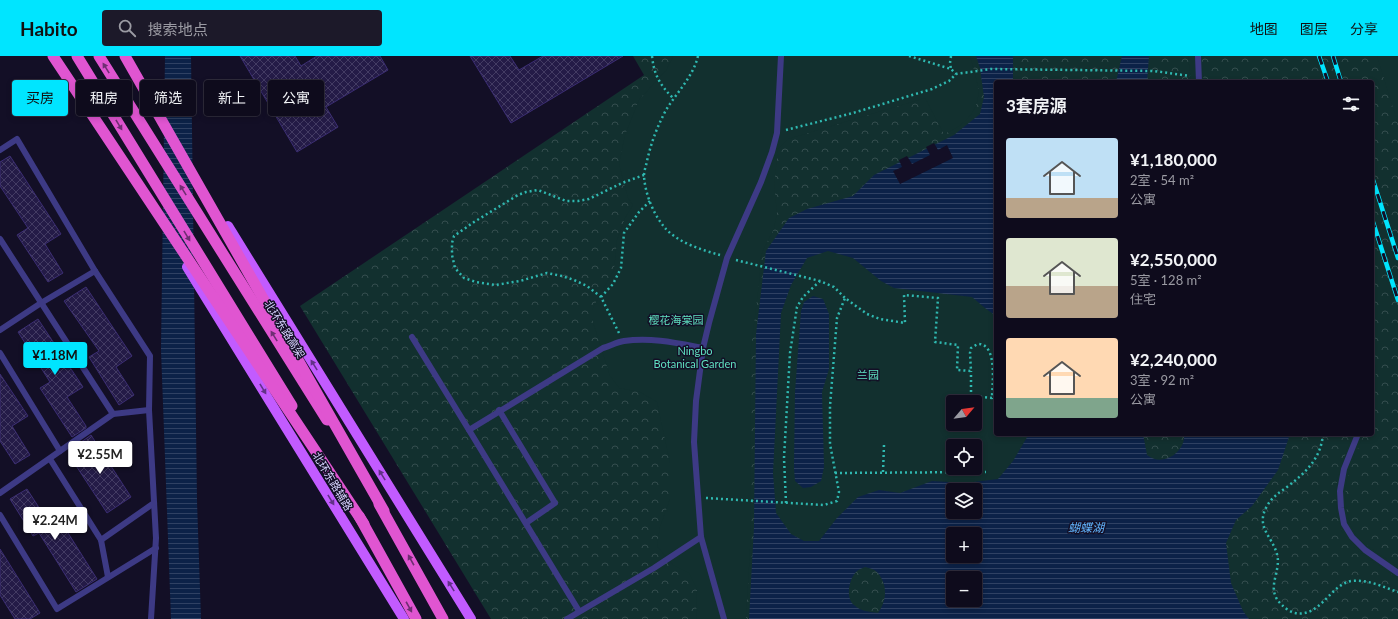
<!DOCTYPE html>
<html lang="zh">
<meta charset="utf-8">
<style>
:root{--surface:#0e0b1c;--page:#1c1929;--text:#f1f3f6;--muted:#9b9ba3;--line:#2e2b3b;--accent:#00e5ff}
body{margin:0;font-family:Lato,"Noto Sans SC",sans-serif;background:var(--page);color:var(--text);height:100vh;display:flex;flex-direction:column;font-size:15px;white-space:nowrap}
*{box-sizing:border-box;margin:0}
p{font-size:13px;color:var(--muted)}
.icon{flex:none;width:22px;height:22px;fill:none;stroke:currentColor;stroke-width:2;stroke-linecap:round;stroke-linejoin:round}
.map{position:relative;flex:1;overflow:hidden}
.drawer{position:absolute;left:994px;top:24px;width:380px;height:356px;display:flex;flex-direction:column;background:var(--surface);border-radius:4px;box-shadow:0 2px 6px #0003,0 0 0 1px var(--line)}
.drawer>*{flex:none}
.top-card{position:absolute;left:12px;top:24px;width:380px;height:36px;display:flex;gap:8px}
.needle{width:26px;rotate:61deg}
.buttons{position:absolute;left:946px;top:339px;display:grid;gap:8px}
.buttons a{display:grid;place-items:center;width:36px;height:36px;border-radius:4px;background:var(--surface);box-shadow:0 2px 6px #0003,0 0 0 1px var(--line);font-size:20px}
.price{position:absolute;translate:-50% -34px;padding:0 9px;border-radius:4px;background:#fff;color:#222;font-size:13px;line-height:26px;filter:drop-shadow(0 1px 2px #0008)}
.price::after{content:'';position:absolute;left:50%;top:24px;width:12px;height:9px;margin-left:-6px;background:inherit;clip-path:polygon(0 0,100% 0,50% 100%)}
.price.active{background:var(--accent);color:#111}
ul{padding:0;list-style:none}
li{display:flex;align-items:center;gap:12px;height:100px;padding:0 12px}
li span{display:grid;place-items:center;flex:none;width:112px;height:80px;border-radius:4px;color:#555}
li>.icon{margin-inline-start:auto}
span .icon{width:48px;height:48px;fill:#fffc;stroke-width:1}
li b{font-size:17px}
h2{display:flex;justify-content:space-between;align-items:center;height:48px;padding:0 12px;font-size:17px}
.chip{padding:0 14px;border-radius:4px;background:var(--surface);box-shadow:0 2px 6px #0003,0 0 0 1px var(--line);font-size:14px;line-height:36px}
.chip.active{background:var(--accent);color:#111}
header{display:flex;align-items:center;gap:24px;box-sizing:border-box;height:56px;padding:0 20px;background:var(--accent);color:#111}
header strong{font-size:19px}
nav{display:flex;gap:22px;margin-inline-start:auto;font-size:14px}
.search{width:280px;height:36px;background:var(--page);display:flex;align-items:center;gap:10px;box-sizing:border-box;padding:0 14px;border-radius:4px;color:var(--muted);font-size:15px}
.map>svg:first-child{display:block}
.park{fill:url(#park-crowns);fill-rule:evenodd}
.garden{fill:#12302f;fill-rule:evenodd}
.water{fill:url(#water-rules);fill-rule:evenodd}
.pier{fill:#130f26}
.building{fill:url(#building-cross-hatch);stroke:#3b2d73}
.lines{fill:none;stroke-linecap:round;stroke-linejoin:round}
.path{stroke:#2fb8b0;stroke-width:2.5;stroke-dasharray:2 3;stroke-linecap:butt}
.service{stroke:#3d3a85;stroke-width:6}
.primary{stroke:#c25bff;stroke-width:10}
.trunk{stroke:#e055d1;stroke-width:11}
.rail-casing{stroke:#00e5ff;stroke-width:4.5}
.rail{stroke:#130f26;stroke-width:3;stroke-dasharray:9;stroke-linecap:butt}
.trunk-bridge{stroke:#e055d1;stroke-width:11}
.oneway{fill:#6f2e73}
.oneway2{fill:#623188}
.labels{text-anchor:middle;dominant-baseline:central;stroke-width:3;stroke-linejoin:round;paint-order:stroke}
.park-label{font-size:11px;fill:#5fe0c0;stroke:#130f26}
.street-label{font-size:11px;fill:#d9d4ff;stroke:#130f26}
.water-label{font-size:12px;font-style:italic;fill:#62b6ff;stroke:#130f26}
</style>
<header>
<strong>Habito</strong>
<div class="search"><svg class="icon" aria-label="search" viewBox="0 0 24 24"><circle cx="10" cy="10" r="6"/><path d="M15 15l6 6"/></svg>搜索地点</div>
<nav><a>地图</a><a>图层</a><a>分享</a></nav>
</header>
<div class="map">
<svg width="1398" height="563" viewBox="0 0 1398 563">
<defs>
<pattern id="park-crowns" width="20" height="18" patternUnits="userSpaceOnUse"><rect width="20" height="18" fill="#12302f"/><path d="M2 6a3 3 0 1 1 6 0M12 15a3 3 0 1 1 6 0" fill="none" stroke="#344d4e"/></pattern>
<pattern id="water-rules" width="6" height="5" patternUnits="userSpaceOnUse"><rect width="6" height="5" fill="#0c2248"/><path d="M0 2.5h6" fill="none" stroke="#2f4163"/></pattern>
<pattern id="building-cross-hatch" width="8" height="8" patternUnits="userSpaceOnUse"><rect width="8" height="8" fill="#241b47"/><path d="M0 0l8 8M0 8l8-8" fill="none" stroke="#433b63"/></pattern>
</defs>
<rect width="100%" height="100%" fill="#130f26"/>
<path class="park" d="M633,0H1398V563H491L300,250L644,19ZM996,26H1372V378H996ZM953,346H975V368H953ZM953,390H975V412H953ZM953,434H975V456H953ZM953,478H975V500H953ZM953,522H975V544H953Z"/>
<g class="garden">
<path d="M673,0H970C973,10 976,21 978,31C981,54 964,70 944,78L925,42L788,83L778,93L774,129L777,156L774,173L764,192L760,203L759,228L751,292L750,494L746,563H696L697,533L689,517L673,509L657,490L660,471L670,443V407L657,346L640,336L619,332L610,320L592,263V254L604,231L614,214L617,184L625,162L633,149L628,142L619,108L625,79L639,44L667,13Z"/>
<path d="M1188,0H1202V12L1204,26H1191Z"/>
<path d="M1377,0H1398V68Z"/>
<path d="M828,195L853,202L881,225L894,232L973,241L985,252L996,260V378H1029L1013,405L998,423L965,427L932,425L900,437L879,434L858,441L837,462L819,485H804L791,478L776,457L773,417L781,257L791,229L807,202ZM953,346H975V368H953ZM953,390H975V412H953Z"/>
<path d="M1372,292C1378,317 1376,334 1372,359Z"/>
<path d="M1352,378H1364C1353,404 1341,426 1347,455C1348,463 1351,472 1356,478C1367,492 1383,500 1398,510V523L1355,493L1342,476L1336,453L1337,424Z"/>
</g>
<g class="water">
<path d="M165,0H191L197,445L201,563H171L161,294Z"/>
<path d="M976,0H1013V26H996V260L985,252L972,241L894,232L881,225L853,202L828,195L807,202L791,229L781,257L773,417L776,457L791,478L804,485H819L837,462L858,441L879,434L900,437L932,425L965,427L998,423L1013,405L1029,378H1143L1147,399C1159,409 1177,402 1183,387C1184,385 1184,381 1184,378H1290L1278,414L1252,450L1236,464L1226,487L1231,527L1243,555L1249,563H749L754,471L756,278L766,195L789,162L807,153L853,140L874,119L954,79L980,58L984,41L980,12ZM953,434H975V456H953ZM953,478H975V500H953ZM865,511C869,512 874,513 877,516C888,528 887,545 878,557C870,556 860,555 854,549C845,542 849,522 857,515C859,513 863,512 865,511ZM953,522H975V544H953Z"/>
<path d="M1122,0H1149L1147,26H1116Z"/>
<path d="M813,240L823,243L829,258V313L822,336L824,411L821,425L811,431L803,432L795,425L794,412L795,336L801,255L804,246Z"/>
</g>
<path class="pier" d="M934,87L938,94L947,89L953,102L900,128L893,115L902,111L899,104L907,100L912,108L930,99L926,91Z"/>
<g class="building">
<path d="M240,0H295L301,10L317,0H380L388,14L326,51L338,71L297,96Z"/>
<path d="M470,0H510L519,14L543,0H623L511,67Z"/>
<path d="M10,100L61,178L45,188L63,217L48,226L17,179L28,172L0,130V106Z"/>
<path d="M86,231L132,300L116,311L134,339L119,349L89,301L99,295L64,245Z"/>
<path d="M38,263L83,331L67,341L86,370V372L72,381L40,332L50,326L18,276Z"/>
<path d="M0,318L28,360L12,370L30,399L15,408L0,385Z"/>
<path d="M91,379L131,441L107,457L69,399L79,392L77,389Z"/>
<path d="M27,433L49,467L58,461L97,523L76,536L39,477L33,480L10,443Z"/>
<path d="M0,493L40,557L30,563H15L0,539Z"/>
</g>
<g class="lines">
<g class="path">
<path d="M652,0C654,19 660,29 673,42"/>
<path d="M698,0C693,21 677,36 666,54C657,71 651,87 647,105C646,110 644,115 644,120C645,138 654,160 666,173C679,187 702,194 720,199"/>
<path d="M909,0L951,13L956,18"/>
<path d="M951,0L950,7L951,13"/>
<path d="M786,74L853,57L932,33L949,25L956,18L991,13L1154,15L1190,20"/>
<path d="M736,204L820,225L834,231L845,242"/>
<path d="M601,241L613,228L621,212L624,177L639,156L650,145"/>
<path d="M619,277L601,241L587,230L574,224L562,220L547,217L520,225L495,229L476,226L464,222L455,212L452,199V187L454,180L474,166L518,139L526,136L538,134L566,145H578L589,143L622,127L644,119"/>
<path d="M1323,378C1321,403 1305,417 1287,431C1279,437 1272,441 1267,450C1255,471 1272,480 1277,498C1282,516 1264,533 1282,549C1285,552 1290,556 1295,557C1320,562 1330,529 1351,525C1368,523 1383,531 1398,536"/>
<path d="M883,416L884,389"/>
<path d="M835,417L986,416"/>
<path d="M706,442L824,449L837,445L839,436L830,388V350L837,262L845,242L867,258L880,263L905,267L904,239L938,242L935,286L958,289L957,314L971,315L970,297L971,292C974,291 976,288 979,288C998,289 992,330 992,342L971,340V315"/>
<path d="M786,447L784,402L790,297L797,251L803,241L820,225"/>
</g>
<g class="service">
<path d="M1198,0L1199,26"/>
<path d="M0,94L17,83L95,215L150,300L149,354L156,482L151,563"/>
<path d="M0,183L113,358"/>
<path d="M0,274L41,247L95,215"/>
<path d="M412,281L469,374"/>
<path d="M0,297L60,395"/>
<path d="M499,354L555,447L526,467"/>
<path d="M1358,378L1344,413L1340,435L1341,452L1344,468L1352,481L1365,494L1398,517"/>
<path d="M50,403L101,484L154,447"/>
<path d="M0,437L113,358L149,354"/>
<path d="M0,459L57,553L156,492"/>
<path d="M101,484L108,521"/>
<path d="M579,555L469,374L603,292C610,290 617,286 624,285C651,281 677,287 703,292"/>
<path d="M567,563L654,512L701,481"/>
<path d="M724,563L701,481L694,386L696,345L703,292L709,267L727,202L761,126L772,96L777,77L781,0"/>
</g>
<g class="primary">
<path d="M228,170L471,563"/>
<path d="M187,211L404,563"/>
</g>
<g class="trunk">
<path d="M77,0L292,350"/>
<path d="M99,0L327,364"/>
<path d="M379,448L443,563"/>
<path d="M359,460L416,563"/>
</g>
<g class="rail-casing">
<g id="rail">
<path d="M1319,0L1328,26"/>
<path d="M1333,0L1341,26"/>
<path d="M1372,121L1398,202"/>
<path d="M1372,163L1398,244"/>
</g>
</g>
<use href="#rail" class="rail"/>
<g class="trunk-bridge">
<path d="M53,0L364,468"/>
<path d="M125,0L384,455"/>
</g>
</g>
<defs><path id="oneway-solid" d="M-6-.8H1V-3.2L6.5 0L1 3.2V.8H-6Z"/></defs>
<g class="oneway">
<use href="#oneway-solid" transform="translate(106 12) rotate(-122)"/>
<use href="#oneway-solid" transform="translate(119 69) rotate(59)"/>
<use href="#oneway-solid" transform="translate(183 134) rotate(-122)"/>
<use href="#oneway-solid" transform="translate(187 180) rotate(59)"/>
<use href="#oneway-solid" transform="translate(274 280) rotate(-122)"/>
<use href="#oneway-solid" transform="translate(411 504) rotate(-119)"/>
<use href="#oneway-solid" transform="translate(409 551) rotate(61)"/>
</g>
<g class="oneway2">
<use href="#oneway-solid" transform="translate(314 309) rotate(-122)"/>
<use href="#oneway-solid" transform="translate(263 333) rotate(59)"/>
<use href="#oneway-solid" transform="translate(382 419) rotate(-122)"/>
<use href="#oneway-solid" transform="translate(331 444) rotate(59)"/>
<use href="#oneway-solid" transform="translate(451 530) rotate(-122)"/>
</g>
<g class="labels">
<g class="park-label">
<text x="676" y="263">樱花海棠园</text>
<text x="695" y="294">Ningbo<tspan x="695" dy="13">Botanical Garden</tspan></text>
<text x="868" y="318">兰园</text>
</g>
<g class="street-label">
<text transform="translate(285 273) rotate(58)">北环东路高架</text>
<text transform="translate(333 425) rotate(59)">北环东路辅路</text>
</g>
<g class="water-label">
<text x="1086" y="471">蝴蝶湖</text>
</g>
</g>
</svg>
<div class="buttons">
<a><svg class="needle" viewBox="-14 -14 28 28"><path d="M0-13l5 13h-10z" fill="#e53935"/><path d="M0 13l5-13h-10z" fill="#9b9ba3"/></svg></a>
<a><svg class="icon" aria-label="locate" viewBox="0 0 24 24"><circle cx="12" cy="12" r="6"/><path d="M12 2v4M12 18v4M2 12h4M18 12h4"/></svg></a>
<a><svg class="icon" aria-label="layers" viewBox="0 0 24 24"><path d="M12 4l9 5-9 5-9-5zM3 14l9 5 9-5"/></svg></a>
<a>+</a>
<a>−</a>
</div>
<b class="price active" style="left:55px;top:320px">¥1.18M</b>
<b class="price" style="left:100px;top:419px">¥2.55M</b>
<b class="price" style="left:55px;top:485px">¥2.24M</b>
<div class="top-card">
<a class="chip active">买房</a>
<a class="chip">租房</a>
<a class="chip">筛选</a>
<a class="chip">新上</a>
<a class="chip">公寓</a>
</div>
<section class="drawer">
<h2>3套房源<svg class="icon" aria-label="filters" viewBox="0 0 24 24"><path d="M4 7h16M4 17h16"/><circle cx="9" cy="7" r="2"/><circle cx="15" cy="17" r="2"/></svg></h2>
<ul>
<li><span style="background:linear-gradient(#bfe0f5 75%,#b9a48a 0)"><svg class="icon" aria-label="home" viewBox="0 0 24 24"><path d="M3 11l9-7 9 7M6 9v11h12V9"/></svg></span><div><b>¥1,180,000</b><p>2室 · 54 m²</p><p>公寓</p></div></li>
<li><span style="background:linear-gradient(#dfe7d0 60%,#b9a48a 0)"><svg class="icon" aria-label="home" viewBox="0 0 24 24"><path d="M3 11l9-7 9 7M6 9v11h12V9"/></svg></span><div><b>¥2,550,000</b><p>5室 · 128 m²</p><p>住宅</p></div></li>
<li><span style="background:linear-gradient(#ffd9b3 75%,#7fa58c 0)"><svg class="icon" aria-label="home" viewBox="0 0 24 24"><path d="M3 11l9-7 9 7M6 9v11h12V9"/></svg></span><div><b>¥2,240,000</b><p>3室 · 92 m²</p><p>公寓</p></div></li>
</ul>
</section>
</div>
